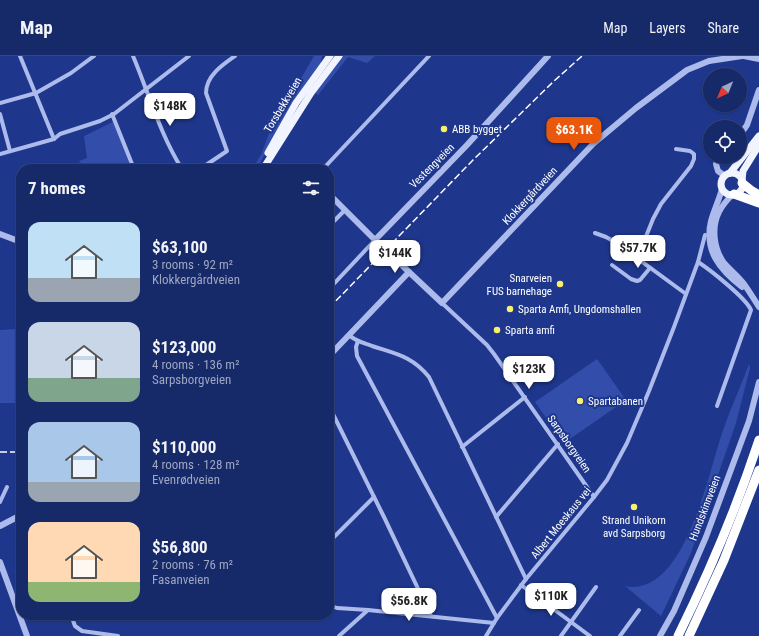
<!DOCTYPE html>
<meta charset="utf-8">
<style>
:root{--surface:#162969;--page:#233571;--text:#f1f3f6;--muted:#9ea6c0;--line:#35457d;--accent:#ea580c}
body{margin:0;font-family:"Roboto Condensed",sans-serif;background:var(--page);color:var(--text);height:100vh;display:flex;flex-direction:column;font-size:15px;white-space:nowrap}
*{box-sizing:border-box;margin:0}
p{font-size:13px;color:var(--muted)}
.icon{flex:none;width:22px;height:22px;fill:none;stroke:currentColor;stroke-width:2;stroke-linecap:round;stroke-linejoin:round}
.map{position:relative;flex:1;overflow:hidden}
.side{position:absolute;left:16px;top:108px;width:318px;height:456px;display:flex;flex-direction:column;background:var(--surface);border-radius:16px;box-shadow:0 1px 3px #0004,0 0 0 1px var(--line)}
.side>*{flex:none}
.needle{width:26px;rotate:223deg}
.fabs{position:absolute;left:703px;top:12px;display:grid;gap:8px}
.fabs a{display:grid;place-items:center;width:44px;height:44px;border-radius:50%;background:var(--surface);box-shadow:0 1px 3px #0004,0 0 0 1px var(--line);font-size:20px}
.price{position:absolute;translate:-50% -34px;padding:0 9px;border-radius:8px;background:#fff;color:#222;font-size:13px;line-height:26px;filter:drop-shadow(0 1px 2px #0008)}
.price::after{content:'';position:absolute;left:50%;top:24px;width:12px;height:9px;margin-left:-6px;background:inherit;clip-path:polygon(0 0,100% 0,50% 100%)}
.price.on{background:var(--accent);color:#fff}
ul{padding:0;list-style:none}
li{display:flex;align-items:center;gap:12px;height:100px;padding:0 12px}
li span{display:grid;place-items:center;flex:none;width:112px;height:80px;border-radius:12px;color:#555}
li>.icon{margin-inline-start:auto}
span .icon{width:48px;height:48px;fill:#fffc;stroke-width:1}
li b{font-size:17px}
h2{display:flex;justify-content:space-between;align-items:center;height:48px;padding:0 12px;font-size:17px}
header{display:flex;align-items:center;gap:24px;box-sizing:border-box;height:56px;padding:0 20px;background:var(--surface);border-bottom:1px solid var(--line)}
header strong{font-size:19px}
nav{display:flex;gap:22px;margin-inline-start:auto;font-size:14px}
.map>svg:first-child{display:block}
.green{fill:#324eaa}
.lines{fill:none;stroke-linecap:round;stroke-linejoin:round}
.minor{stroke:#acbbec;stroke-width:4}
.tertiary{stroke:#acbbec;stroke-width:6}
.primary{stroke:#f1f4ff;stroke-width:7}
.motorway{stroke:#fff;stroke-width:9}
.rail{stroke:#fff;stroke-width:1.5;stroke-dasharray:7 3;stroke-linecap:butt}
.poi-dot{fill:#fbf06b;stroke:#1e378c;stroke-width:1.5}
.labels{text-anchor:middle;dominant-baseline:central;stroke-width:4;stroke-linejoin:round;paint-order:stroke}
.street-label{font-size:11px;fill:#fff;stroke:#1e378c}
.poi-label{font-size:11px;fill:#fff;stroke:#1e378c;text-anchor:start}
</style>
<header>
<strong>Map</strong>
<nav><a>Map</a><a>Layers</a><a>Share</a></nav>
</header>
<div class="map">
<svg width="759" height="580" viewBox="0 0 759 580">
<rect width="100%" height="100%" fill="#1e378c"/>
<g class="green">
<path d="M314,0H322C322,11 310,20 305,29C287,56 272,84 257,113H252L261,99L270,75L268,73L271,67L268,65L286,39L290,41Z"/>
<path d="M342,0H375L367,7L348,1L318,39L314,36Z"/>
<path d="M115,65L131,113H84L79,105L87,102L84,80Z"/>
<path d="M17,273L18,347H0V274Z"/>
<path d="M597,303L626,344L564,387L535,346Z"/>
<path d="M749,308L750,312L736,367L691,497L661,560L625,530C681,542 706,429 718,390C726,362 739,335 749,308Z"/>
</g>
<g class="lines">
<g class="minor">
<path d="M20,0L54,83"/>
<path d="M133,0C149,38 160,78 182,113"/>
<path d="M0,47L36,37L71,17L94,0"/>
<path d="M0,58L10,95"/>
<path d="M112,58L134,113"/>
<path d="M0,98L54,83L60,78L100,65L114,58L189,0"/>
<path d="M200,113L227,95L206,37C206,20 222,9 235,0"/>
<path d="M323,113L429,0"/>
<path d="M329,170L345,154"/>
<path d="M595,177L606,181L615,186L686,238"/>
<path d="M637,203L653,163L661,148L691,110L694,103V98L690,95L676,93"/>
<path d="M698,206C709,213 746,242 751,254L717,350"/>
<path d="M612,209L631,223L637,225L640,224L650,212"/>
<path d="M329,233L375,184"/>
<path d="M442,247L487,289L494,298L594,441"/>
<path d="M349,279C355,285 364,287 372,290C396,298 412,300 429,321L526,523"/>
<path d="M358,285L356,291L357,300L497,562"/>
<path d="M329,350L384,461L431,560"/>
<path d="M462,391L525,341"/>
<path d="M0,446L7,431"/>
<path d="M496,461L558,388"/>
<path d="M329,486L374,441"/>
<path d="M521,529L590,580"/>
<path d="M329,549L337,552L368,554L494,567"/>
<path d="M71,559L75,570L82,575L118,580"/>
<path d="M339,580L368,554"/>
<path d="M486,580L497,562L526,523L594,441L607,424L627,387L649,335L674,271L698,206L705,179"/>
<path d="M561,580L596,531"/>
<path d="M620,580L639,554"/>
</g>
<g class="tertiary">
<path d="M744,0L759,3"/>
<path d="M740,79L747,69L759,34"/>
<path d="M720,101L716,108L718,115L725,120"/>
<path d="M722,133C719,144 714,154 711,165C704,195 720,214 742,231"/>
<path d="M329,138L375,184L442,247L593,88L636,52L687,14L709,5L742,0"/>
<path d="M732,139C727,144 722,150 719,156C711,172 714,193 724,207C730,214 738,220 744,228C749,235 754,243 759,251"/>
<path d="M0,178L21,186"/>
<path d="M375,184L467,89L548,0"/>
<path d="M329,300L409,216"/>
<path d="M0,470L21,459"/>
<path d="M0,506L27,580"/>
<path d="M660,580L674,555L706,481L749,365L759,326"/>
</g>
<g class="primary">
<path d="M268,97L296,47L330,0"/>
<path d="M263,113L311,37L339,0"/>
<path d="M730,117L759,80"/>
<circle cx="732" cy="128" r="11"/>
<path d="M742,124L743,115L759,89"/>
</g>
<g class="motorway">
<path d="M742,127L752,135L759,139"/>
<path d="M734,138L759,147"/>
<path d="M678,580C709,517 737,451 759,384"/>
<path d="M689,580L724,504L759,414"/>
</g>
<g class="rail">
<path d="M329,252L473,104L553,26L582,0"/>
<path d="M0,396H21"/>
</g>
</g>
<g class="poi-dot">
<circle cx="444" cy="73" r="4"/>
<circle cx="560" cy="228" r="4"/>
<circle cx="510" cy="253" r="4"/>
<circle cx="497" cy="274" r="4"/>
<circle cx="580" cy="345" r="4"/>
<circle cx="634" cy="451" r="4"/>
</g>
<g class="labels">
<g class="street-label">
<text transform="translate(283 49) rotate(-59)">Torsbekkveien</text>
<text transform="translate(432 110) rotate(-45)">Vestengveien</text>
<text transform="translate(530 140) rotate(-47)">Klokkergårdveien</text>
<text transform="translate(569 388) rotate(55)">Sarpsborgveien</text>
<text transform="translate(705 452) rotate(-69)">Hundskinnveien</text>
<text transform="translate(561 467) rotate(-51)">Albert Moeskaus vei</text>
</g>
<g class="poi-label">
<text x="452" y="73">ABB bygget</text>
<text x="552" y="222" text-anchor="end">Snarveien<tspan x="552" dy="13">FUS barnehage</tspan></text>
<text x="518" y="253">Sparta Amfi, Ungdomshallen</text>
<text x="505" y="274">Sparta amfi</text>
<text x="588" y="345">Spartabanen</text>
<text x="634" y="464" text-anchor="middle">Strand Unikorn<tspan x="634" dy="13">avd Sarpsborg</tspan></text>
</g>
</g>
</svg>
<div class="fabs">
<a><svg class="needle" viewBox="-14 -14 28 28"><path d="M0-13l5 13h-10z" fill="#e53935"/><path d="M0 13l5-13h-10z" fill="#9ea6c0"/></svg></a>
<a><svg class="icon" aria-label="locate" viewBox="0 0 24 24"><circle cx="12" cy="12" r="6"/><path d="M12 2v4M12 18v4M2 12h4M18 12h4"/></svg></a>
</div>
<b class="price" style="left:170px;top:71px">$148K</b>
<b class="price on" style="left:574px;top:95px">$63.1K</b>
<b class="price" style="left:638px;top:213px">$57.7K</b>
<b class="price" style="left:395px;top:218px">$144K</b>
<b class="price" style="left:529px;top:334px">$123K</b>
<b class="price" style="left:551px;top:561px">$110K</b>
<b class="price" style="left:409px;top:566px">$56.8K</b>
<section class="side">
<h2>7 homes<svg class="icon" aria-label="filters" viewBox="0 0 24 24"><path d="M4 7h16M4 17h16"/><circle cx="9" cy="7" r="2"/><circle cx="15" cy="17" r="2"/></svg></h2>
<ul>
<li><span style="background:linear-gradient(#bfe0f5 70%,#9aa5b1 0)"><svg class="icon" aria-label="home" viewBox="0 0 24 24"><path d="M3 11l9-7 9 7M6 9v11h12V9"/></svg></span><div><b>$63,100</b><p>3 rooms · 92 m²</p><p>Klokkergårdveien</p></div></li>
<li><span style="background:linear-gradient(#c9d6e8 70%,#7fa58c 0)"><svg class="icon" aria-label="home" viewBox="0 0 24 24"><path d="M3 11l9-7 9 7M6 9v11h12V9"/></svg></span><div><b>$123,000</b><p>4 rooms · 136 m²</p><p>Sarpsborgveien</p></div></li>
<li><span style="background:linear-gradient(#a9c7e8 75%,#9aa5b1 0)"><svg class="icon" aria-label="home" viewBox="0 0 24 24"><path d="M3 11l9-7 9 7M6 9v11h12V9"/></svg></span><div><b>$110,000</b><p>4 rooms · 128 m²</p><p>Evenrødveien</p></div></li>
<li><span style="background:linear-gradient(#ffd9b3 75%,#8fb573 0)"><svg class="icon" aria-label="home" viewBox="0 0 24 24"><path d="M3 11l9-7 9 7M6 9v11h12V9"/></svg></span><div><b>$56,800</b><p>2 rooms · 76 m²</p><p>Fasanveien</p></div></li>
</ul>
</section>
</div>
